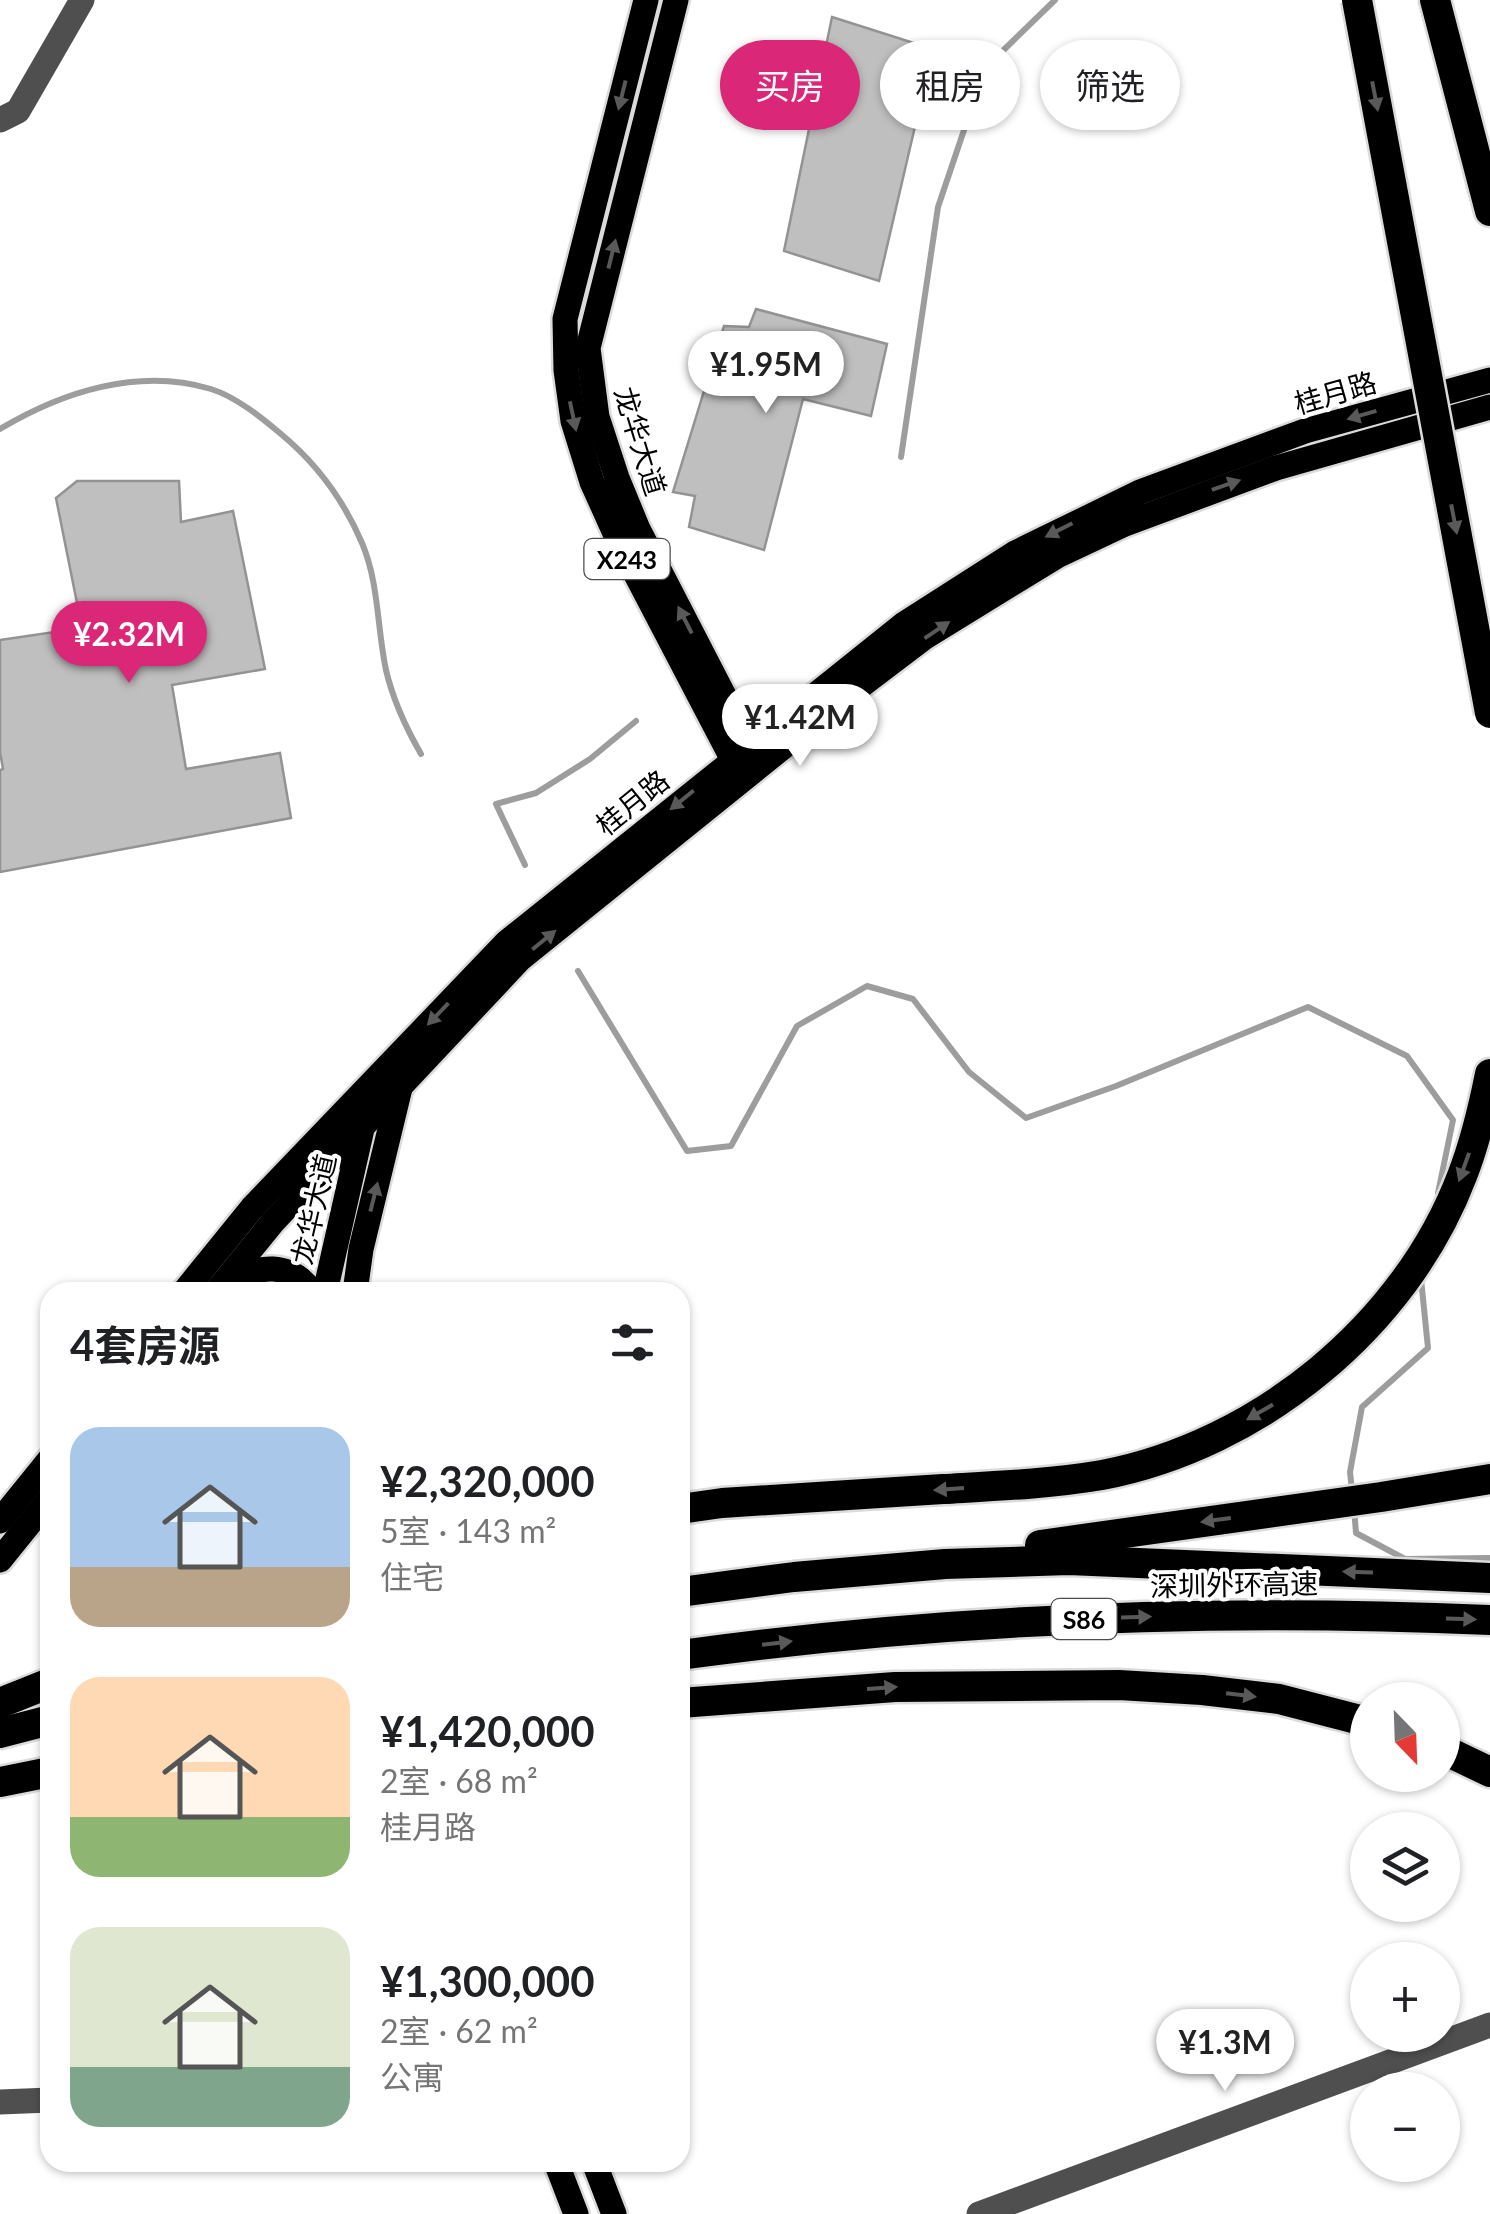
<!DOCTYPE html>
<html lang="zh">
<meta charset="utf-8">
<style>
:root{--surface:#fff;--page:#f2f2f2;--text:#202124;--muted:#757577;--accent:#db2777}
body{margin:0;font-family:Lato,"Noto Sans SC",sans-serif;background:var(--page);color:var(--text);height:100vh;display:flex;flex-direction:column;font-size:38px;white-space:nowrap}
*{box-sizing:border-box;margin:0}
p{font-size:32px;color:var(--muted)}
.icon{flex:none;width:55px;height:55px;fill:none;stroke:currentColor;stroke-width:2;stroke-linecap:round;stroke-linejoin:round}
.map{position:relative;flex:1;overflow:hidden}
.sheet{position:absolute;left:40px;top:1282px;width:650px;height:890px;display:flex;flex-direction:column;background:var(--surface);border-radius:30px;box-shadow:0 2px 8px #0004}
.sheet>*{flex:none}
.top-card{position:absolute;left:720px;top:40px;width:620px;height:90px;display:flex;gap:20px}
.needle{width:65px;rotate:157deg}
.fabs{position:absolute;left:1350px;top:1682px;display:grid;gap:20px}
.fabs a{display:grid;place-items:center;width:110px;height:110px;border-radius:50%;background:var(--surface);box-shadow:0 2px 8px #0004;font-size:50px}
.price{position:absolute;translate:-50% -85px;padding:0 22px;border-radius:35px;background:#fff;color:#222;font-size:32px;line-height:65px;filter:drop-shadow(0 2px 5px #0008)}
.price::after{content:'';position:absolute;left:50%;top:60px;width:30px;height:22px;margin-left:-15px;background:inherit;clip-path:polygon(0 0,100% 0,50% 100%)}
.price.active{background:var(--accent);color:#fff}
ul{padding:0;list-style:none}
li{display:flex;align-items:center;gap:30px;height:250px;padding:0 30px}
li span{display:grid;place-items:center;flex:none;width:280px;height:200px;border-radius:30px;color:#555}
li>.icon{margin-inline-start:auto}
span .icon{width:120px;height:120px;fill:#fffc;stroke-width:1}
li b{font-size:42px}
h2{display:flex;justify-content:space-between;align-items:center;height:120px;padding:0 30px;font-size:42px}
.pill{padding:0 35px;border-radius:45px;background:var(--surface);box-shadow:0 2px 8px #0004;font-size:35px;line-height:90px}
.pill.active{background:var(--accent);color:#fff}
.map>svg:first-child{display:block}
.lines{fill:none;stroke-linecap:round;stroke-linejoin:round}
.stream{stroke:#9d9d9d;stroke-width:6}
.building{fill:#bfbfbf;stroke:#939393;stroke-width:2.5}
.major-casing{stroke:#dbdbdb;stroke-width:30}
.highway-casing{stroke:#dbdbdb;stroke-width:35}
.minor{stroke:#4f4f4f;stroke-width:25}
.major{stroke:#000;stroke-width:25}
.highway{stroke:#000;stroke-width:30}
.highway-bridge-casing{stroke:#dbdbdb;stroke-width:35;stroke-linecap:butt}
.highway-bridge{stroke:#000;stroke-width:30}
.oneway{fill:#595959}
.labels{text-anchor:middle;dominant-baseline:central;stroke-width:8;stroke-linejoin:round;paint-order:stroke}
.shield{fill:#fff;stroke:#4c4c4c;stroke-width:2.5}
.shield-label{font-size:25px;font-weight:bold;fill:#000}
.street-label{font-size:28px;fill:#000;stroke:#fff}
</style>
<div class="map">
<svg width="1490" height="2214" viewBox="0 0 1490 2214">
<rect width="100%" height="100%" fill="#fff"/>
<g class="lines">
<g class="stream">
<path d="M0,429C62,392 138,367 211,389C236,397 261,417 281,434C316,463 344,501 362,543C379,583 377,628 386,670C393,700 406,728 421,754"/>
<path d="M901,457L938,207L985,68L1055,0"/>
<path d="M525,865L496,804L536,793L590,759L636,721"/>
<path d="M578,971L687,1151L731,1146L797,1026L867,986L913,999L969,1072L1026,1118L1116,1086L1308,1007L1407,1056L1453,1120L1438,1193"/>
<path d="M1352,1490L1350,1472L1362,1407L1428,1348L1421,1279"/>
<path d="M1354,1508L1356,1533L1405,1559L1490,1558"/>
</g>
</g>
<g class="building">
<path d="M832,17L933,49L879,281L784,251Z"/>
<path d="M756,309L887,344L871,416L803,399L764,550L689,527L695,496L673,492L724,326L749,327Z"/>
<path d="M77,481H179L181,522L233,511L265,669L172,685L186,769L280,753L291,818L0,872V770L3,769L0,752V640L82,628L56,498Z"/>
</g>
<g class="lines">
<g class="major-casing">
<g id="major">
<path d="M646,0L565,319L566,370L573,421L592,482L619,542L733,760L744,766"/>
<path d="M676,0L588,348L597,417L617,478L638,529L750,746L752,762"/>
<path d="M227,1282C258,1265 290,1261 312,1292"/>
<path d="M184,1292L252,1208L507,942L904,624L1015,553L1140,492L1305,431L1490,380"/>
<path d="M216,1292L272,1223L520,959L834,706L925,637L1057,556L1125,524L1276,468L1490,407"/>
<path d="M325,1292L362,1129"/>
<path d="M355,1292L361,1249L400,1088"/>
<path d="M0,1521L50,1459"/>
<path d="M0,1560L50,1498"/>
<path d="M556,2162L576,2214"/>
<path d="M594,2162L614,2214"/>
</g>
</g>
<g class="highway-casing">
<g id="highway">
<path d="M1435,0L1490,211"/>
<path d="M680,1509L722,1503C796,1498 869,1494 943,1489C996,1486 1049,1484 1102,1475C1259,1445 1405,1326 1462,1176C1475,1143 1483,1109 1490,1074"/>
<path d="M1040,1545L1381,1497L1490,1479"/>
<path d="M680,1592L794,1577L945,1564L1069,1560L1490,1578"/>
<path d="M680,1655C949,1618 1219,1608 1490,1620"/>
<path d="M0,1703L50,1683"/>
<path d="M680,1703L895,1687L1119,1685L1202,1690L1279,1699L1368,1722"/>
<path d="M0,1733L50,1720"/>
<path d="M1442,1749L1490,1772"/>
<path d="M0,1782L50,1772"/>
</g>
</g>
<g class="minor">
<path d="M0,120L18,111L82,0"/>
<path d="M0,2102L50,2100"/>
<path d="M979,2214L1490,2025"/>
</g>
<use href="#major" class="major"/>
<use href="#highway" class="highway"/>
<g class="highway-bridge-casing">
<path id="highway-bridge" d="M1357,0L1490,713"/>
</g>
<use href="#highway-bridge" class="highway-bridge"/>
</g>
<defs><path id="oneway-solid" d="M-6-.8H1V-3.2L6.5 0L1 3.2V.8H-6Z" transform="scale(2.5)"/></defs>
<g class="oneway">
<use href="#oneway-solid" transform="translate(622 95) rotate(104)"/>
<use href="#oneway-solid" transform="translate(1375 96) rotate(79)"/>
<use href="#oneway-solid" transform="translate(612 254) rotate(-76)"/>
<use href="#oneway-solid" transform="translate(1362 415) rotate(164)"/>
<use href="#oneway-solid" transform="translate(573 416) rotate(78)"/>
<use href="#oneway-solid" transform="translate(1226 485) rotate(-19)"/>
<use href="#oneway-solid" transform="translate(1454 519) rotate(79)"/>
<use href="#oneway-solid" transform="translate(1059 530) rotate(153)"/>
<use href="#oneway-solid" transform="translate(685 620) rotate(-117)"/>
<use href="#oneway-solid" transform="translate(937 630) rotate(-34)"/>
<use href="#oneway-solid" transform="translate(682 800) rotate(141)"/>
<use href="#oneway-solid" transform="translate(544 940) rotate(-39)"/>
<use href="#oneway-solid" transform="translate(438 1014) rotate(134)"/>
<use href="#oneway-solid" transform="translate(1464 1167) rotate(110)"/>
<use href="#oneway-solid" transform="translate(374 1197) rotate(-76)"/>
<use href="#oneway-solid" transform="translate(1260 1412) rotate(150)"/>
<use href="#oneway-solid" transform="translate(949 1489) rotate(176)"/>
<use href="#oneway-solid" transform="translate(1216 1520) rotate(172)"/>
<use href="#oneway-solid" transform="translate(1358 1572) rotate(-178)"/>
<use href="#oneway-solid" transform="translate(1136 1617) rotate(-2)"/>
<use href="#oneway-solid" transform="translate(1461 1619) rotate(2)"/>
<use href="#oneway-solid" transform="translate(777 1643) rotate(-7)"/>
<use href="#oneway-solid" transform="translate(882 1688) rotate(-4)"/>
<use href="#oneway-solid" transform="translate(1241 1695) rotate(7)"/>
</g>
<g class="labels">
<g class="shield">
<rect x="584.5" y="539" width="85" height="40" rx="8"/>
<rect x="1051.5" y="1599" width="65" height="40" rx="8"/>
</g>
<g class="shield-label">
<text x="627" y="559">X243</text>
<text x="1084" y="1619">S86</text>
</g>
<g class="street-label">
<text transform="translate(1335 392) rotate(-16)">桂月路</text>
<text transform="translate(641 441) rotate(73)">龙华大道</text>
<text transform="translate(632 802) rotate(-39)">桂月路</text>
<text transform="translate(313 1209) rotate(-77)">龙华大道</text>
<text transform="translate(1234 1584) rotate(-1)">深圳外环高速</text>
</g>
</g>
</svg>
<div class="fabs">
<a><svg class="needle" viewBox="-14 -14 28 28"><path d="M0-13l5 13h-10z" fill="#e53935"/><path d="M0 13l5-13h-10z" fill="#757577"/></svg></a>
<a><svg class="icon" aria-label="layers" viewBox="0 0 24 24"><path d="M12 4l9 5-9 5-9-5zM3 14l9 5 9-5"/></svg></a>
<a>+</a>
<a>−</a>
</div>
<b class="price" style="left:766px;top:416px">¥1.95M</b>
<b class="price active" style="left:129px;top:686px">¥2.32M</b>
<b class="price" style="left:800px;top:769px">¥1.42M</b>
<b class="price" style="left:1225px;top:2094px">¥1.3M</b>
<div class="top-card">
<a class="pill active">买房</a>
<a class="pill">租房</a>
<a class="pill">筛选</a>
</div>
<section class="sheet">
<h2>4套房源<svg class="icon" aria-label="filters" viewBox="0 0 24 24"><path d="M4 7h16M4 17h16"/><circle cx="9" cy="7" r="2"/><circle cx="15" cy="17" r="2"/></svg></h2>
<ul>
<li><span style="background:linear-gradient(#a9c7e8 70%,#b9a48a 0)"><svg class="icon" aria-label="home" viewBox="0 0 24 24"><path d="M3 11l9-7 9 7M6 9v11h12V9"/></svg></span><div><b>¥2,320,000</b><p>5室 · 143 m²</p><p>住宅</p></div></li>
<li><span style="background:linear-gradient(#ffd9b3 70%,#8fb573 0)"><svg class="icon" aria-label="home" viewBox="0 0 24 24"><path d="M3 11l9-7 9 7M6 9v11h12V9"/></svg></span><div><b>¥1,420,000</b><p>2室 · 68 m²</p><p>桂月路</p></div></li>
<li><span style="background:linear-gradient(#dfe7d0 70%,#7fa58c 0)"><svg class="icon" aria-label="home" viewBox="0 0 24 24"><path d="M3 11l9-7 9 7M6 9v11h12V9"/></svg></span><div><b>¥1,300,000</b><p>2室 · 62 m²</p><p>公寓</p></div></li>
</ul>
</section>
</div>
